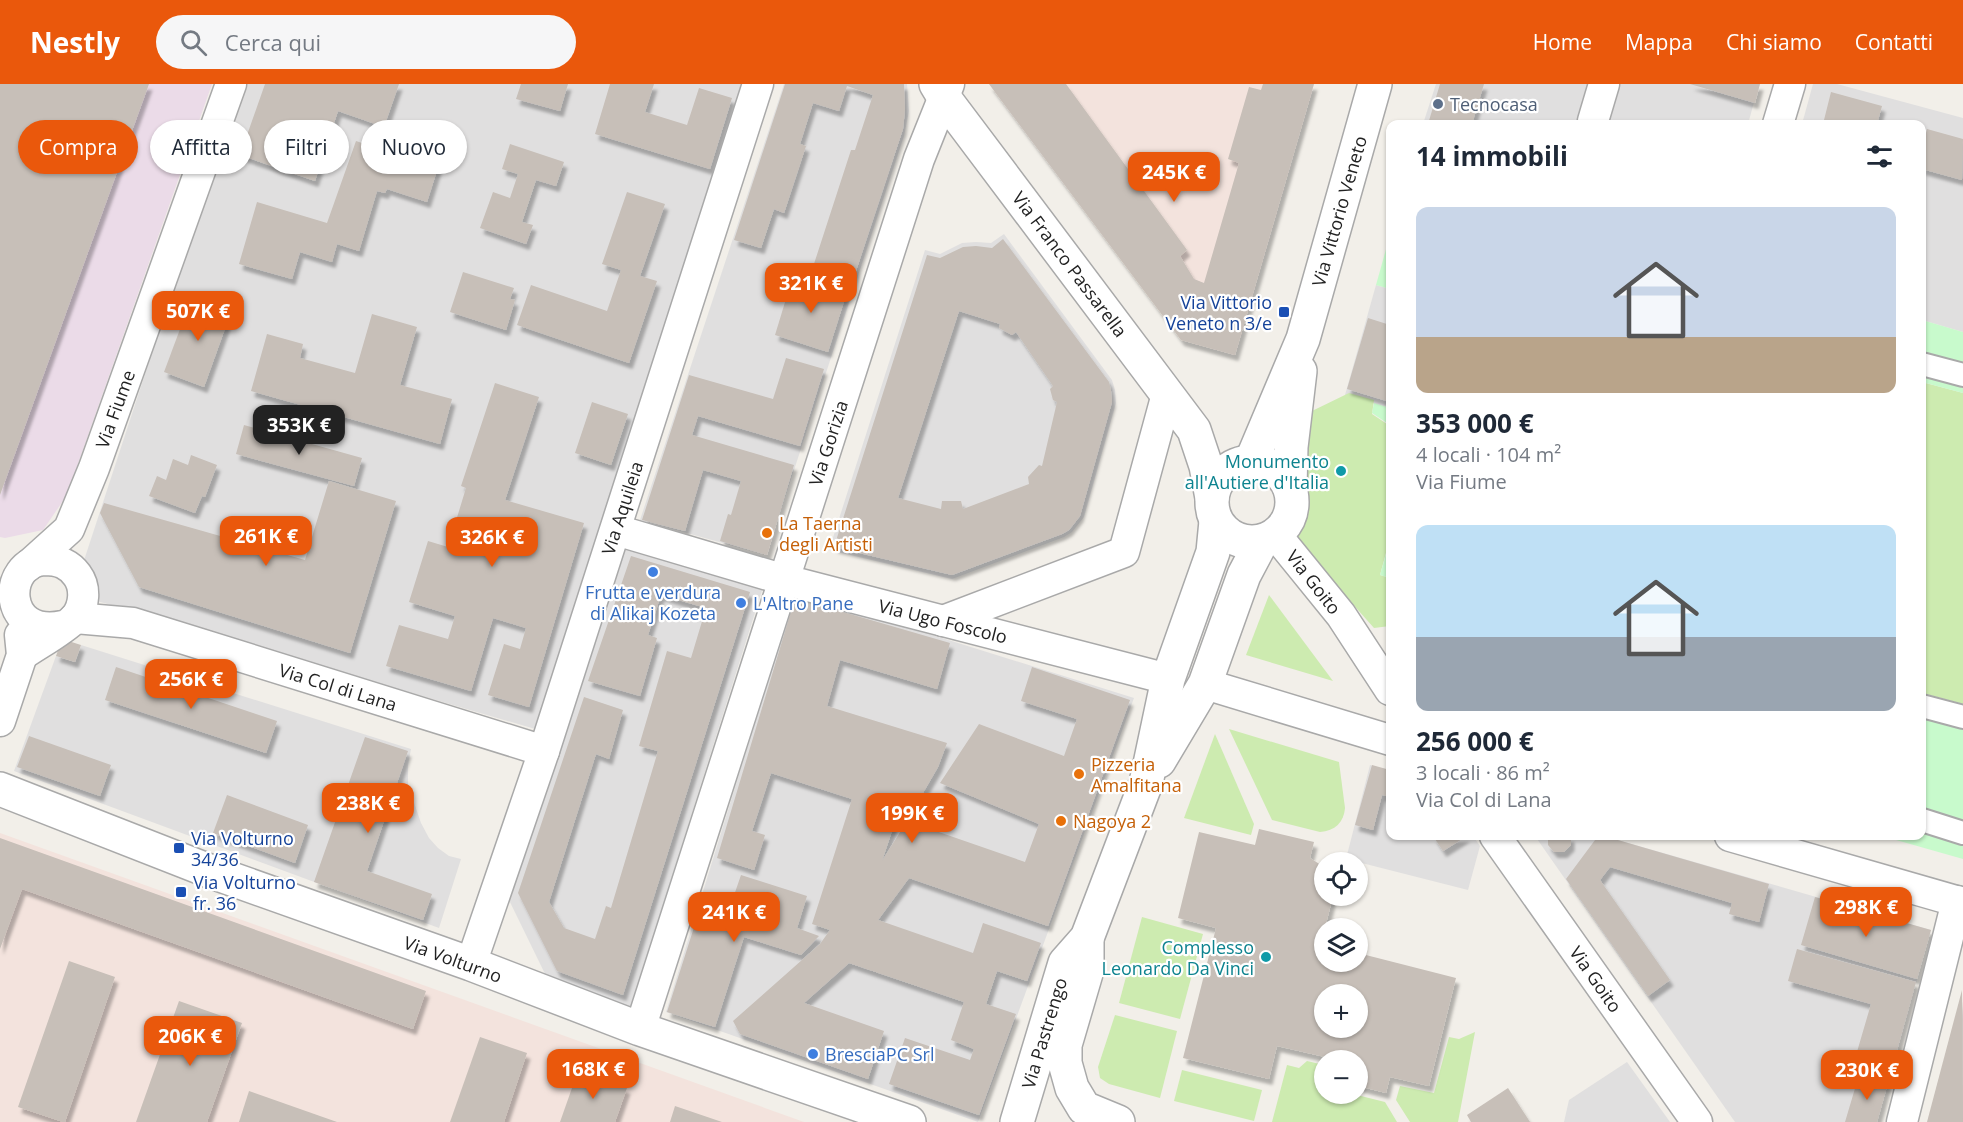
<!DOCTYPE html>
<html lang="it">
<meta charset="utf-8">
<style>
:root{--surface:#fff;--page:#f6f6f7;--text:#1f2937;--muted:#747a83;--accent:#ea580c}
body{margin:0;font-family:"Open Sans",sans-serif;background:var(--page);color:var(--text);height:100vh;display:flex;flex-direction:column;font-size:22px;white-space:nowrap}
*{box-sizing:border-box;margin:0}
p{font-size:20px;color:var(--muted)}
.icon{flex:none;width:33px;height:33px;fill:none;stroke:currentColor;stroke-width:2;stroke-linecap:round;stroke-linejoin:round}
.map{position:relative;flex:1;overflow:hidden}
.drawer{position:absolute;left:1386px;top:36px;width:540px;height:720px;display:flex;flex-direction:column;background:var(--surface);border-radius:12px;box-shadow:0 2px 4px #0004}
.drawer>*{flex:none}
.top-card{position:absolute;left:18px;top:36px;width:570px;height:54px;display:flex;gap:12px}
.controls{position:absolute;left:1314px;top:768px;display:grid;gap:12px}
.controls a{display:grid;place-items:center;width:54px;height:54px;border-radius:50%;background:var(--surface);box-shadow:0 2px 4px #0004;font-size:30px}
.price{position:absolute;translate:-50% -51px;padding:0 14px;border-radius:12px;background:var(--accent);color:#fff;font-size:20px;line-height:39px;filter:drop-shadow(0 2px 3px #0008)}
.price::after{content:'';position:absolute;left:50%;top:36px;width:18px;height:14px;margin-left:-9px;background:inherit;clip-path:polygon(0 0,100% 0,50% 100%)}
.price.on{background:#222;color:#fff}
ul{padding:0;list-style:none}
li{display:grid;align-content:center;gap:12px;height:318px;padding:0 30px}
li span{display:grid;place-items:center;height:186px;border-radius:12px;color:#555}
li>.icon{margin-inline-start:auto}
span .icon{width:108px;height:108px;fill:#fffc;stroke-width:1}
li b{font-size:26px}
h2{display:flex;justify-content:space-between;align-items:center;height:72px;padding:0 30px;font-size:26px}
.chip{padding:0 21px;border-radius:27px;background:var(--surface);box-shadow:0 2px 4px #0004;font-size:21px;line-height:54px}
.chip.on{background:var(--accent);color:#fff}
header{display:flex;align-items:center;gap:36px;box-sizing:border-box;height:84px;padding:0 30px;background:var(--accent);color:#fff}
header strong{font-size:28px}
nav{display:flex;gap:33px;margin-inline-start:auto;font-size:21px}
.search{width:420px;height:54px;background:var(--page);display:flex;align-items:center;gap:15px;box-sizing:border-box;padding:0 21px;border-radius:33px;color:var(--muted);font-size:22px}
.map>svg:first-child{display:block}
.residential{fill:#e0dfdf}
.industrial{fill:#ebdbe8}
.military{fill:#f3e3dd}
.grass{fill:#cdebb0}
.park{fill:#c8facc}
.building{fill:#c7bfb8;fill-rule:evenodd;filter:url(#shadow)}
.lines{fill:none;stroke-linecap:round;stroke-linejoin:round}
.pedestrian-casing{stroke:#a9a9a9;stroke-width:26}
.minor-casing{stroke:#a9a9a9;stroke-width:33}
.tertiary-casing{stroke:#a9a9a9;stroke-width:36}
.pedestrian{stroke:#fff;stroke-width:22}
.minor{stroke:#fff;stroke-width:30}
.tertiary{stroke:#fff;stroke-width:33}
.service-dot{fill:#5c6f8a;stroke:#fff;stroke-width:2}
.transit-dot{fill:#1a4fb4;stroke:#fff;stroke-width:2}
.culture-dot{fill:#0f9aa8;stroke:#fff;stroke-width:2}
.food-dot{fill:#e8710a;stroke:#fff;stroke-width:2}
.shop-dot{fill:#3f7fe0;stroke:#fff;stroke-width:2}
.labels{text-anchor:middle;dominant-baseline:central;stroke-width:4.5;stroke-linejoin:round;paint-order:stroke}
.service-label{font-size:18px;fill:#4e5e75;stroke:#fff;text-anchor:start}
.street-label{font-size:18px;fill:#222;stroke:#fff}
.transit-label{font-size:18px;fill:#164399;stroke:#fff;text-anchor:start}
.culture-label{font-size:18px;fill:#0d838f;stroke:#fff;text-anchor:end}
.food-label{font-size:18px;fill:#c56008;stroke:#fff;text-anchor:start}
.shop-label{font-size:18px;fill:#366cbe;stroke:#fff;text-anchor:start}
</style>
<header>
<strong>Nestly</strong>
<div class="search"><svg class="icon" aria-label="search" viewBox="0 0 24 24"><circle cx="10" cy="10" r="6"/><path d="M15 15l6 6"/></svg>Cerca qui</div>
<nav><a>Home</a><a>Mappa</a><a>Chi siamo</a><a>Contatti</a></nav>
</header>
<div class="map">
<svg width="1963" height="1038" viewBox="0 0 1963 1038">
<defs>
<filter id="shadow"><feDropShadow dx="3.5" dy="6" stdDeviation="1.5" flood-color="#0004"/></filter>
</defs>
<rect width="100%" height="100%" fill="#f2efe9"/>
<g class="residential">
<path d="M240,0H747L542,647L73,510Z"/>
<path d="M784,0H907L909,27L904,52L766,471L640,436Z"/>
<path d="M1436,0H1592L1597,40H1423Z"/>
<path d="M1615,0H1759L1748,40H1604Z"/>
<path d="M1813,0H1837L1963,34V248L1922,236V40H1802Z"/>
<path d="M1004,150L1112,296L1115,306L1116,319L1084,433L1072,448L1064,453L952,495L829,466L925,166L940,170L962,159L976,158L991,159Z"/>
<path d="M1376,201L1390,205V324L1345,311Z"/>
<path d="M624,459L764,500L630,926L548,896L506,810Z"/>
<path d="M795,508L1134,614L978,1038L666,928Z"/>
<path d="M81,561L411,665L408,681V701L421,739L429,754L438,764L449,772L461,775L439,844L14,687L56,572L75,578Z"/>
<path d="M1370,681L1390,687V752H1473L1480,762L1468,806L1346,775Z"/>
<path d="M1535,752H1604L1931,846L1877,1038H1735Z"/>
<path d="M1627,978L1670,1038H1564L1569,1016Z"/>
</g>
<path class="industrial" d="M0,0H212L67,411L43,446L5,454L0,453Z"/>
<g class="military">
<path d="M989,0H1314L1235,271L1181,256Z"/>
<path d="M0,749L804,1038H0Z"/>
</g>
<g class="grass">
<path d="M1922,298L1963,309V620L1922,609Z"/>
<path d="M1349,309L1374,316L1372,330L1390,342V454L1380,491L1390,494V542L1374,544L1294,454L1305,440L1307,420L1303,398L1312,327Z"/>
<path d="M1269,511L1333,597L1246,571Z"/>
<path d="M1229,645L1339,678L1345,724C1344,738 1335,747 1320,748L1272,736Z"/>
<path d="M1215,650L1254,740L1251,751L1184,734Z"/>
<path d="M1142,833L1203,850L1180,935L1119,919Z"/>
<path d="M1115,931L1177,947L1160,1014L1109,1000L1100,994L1098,983Z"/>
<path d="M1475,948L1458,1038H1410L1396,1016L1400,1002L1434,1009L1449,953L1459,955Z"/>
<path d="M1307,977L1324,981V1010H1353L1385,1018L1397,1038H1272L1287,981L1299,984Z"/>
<path d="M1182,986L1262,1006L1254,1037L1174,1017Z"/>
</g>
<g class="park">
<path d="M1390,151V205L1376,201Z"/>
<path d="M1922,236L1963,248V309L1922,298Z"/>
<path d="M1374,319L1390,324V341L1372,329Z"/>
<path d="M1390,456V494L1380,491Z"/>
<path d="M1922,609L1963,620V775L1882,752H1922Z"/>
</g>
<g class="building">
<path d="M0,0H149L0,411Z"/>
<path d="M265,0H399L384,43L338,27L315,97L240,71Z"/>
<path d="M521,0H568L560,27L516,15Z"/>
<path d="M610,0H654L645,28L687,41L699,4L732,14L710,85L595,50Z"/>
<path d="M785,0H904L905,26L903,45L852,199L812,186L851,66H855L873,11L847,2L839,27L813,19L800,60L806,62L784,129L774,125L761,164L734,156Z"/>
<path d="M989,0H1066L1187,166L1180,172L1194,195L1204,199L1239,79L1228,75L1249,3L1261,6L1263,0H1314L1235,271L1181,256Z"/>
<path d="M1440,0H1484L1472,40H1428Z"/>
<path d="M1690,0H1760L1755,19Z"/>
<path d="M1831,8L1882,22L1877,40H1823Z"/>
<path d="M1927,45L1963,55L1962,96L1922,85V65Z"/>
<path d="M421,49L431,53L434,58L430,71L441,74L427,118L387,105L385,109L377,107L359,167L337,160L332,178L300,168L292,195L239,180L257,118L327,139L356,57L413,76Z"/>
<path d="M510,60L564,78L556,102L536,96L522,138L533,141L526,160L480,144L493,108L510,114L518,90L502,85Z"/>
<path d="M627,108L665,120L640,192L657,197L629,279L517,241L531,201L607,227L621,186L602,180Z"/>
<path d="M1003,155L1109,298L1111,307L1112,318L1080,432L1069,446L1062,450L952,491L834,463L927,171L940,174L963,163L976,162L992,164ZM959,227L1000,240L999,244L1012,251L1016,248L1053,302L1050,305L1053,316L1057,318L1042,382L1039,381L1028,393L1029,400L963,425L961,417H942L941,425L898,414Z"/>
<path d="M463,188L514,204L510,215L515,216L506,246L450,228Z"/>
<path d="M793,192L847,208L828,268L775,251Z"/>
<path d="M192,213L231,228L204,303L164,288Z"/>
<path d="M372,230L417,243L400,301L452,315L440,360L251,307L267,250L303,260L300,274L355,289Z"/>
<path d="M1368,234L1390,241V318L1347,305Z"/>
<path d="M786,274L824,285L800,362L698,332L692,351L794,381L767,471L720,457L728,430L731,431L741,397L703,386L685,447L642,436L689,291L773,315Z"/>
<path d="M495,299L539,313L505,416L584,439L529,623L488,611L504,560L520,565L526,544L493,534L471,607L386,582L399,541L448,555L455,532L409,518L428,457L448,463L466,404L461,402Z"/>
<path d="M592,318L628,330L611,381L575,369Z"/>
<path d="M244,341L362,374L354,402L236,370Z"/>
<path d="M191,371L217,381L205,413L202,412L195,429L149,412L157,392L166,396L173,375L188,381Z"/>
<path d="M329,397L396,417L350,569L139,503L100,429L104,419L305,476Z"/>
<path d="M631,472L750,508L623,911L557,887L518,809L584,613L623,626L609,675L596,670L549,818L564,844L595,855L606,822L611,824L658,667L639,662L667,567L691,574L706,524L661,511L648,551L657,554L640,612L588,597Z"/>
<path d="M795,514L950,559L937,605L840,576L827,622L947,659L938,683L909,733L898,729L882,777L907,737L1025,778L1039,740L940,699L979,640L1064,672L1077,635L1021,617L1032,583L1130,616L1048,842L909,794L878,836L973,869L983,839L1041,859L1027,897L997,887L986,920L1016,930L979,1031L889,1000L905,954L970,976L974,965L951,956L964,918L849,879L804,919L884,947L868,995L740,950L733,937L820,860L830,846L812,840L852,715L771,689L752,747L765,751L754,786L717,774Z"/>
<path d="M62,555L81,561L75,578L56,572Z"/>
<path d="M116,583L277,637L266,669L105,616Z"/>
<path d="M29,652L111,681L100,712L17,683Z"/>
<path d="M365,653L408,667L367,787L432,810L423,836L314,798Z"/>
<path d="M1372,681L1390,686V713L1382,711L1373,746L1355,741Z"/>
<path d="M227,711L308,741L295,779L213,749Z"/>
<path d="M1259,745L1314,758L1310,774L1324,783V812H1333L1321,860L1324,861V878H1358V869L1456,894L1429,1002L1390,993L1386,1009L1358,1002V976H1338L1277,962L1269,995L1183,974L1216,844L1178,834L1199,748L1255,761ZM1324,910H1358V944H1324Z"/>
<path d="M1433,752H1467L1443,767Z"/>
<path d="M1548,752H1571V761L1564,768H1554L1548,761Z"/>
<path d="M1598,752H1604L1769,800L1759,838L1729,830L1732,819L1610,783L1600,796L1670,896L1648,912L1566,795Z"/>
<path d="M0,754L426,907L413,945L22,805L0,865Z"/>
<path d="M741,791L807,812L797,844L819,852L801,871L744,853L715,943L667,928L704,812L731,820Z"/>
<path d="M1815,813L1931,846L1917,895L1801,861Z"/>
<path d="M1797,865L1916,898L1891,988L1854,978L1871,920L1788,897Z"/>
<path d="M69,877L115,893L65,1038H63L18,1023Z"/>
<path d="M1962,906L1963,1038H1927Z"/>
<path d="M179,917L242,939L207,1038H136Z"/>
<path d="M480,953L527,969L504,1038H450Z"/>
<path d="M578,987L627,1004L615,1038H560Z"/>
<path d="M1859,991L1888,999L1877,1038H1845Z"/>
<path d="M1508,1004L1530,1038H1471L1467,1031Z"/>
<path d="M249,1007L337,1038H239Z"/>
<path d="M675,1022L722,1038H670Z"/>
</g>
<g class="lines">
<g class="pedestrian-casing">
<g id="pedestrian">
<path d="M1922,280L1963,291"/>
<path d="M1922,622L1963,633"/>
<path d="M1922,736L1963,749"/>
</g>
</g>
<g class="minor-casing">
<g id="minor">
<path d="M1593,37L1604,0"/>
<path d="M1778,40L1790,0"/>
<path d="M616,446L785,496L1168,595"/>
<path d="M1276,451L1341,531L1390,606"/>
<path d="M28,482L69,445L94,384L231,0"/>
<path d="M75,534L133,539L544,667"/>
<path d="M943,537L1124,468L1167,310"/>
<path d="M22,571C36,561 64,546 75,534C85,522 86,503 77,491C69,480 59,476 45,476C2,477 1,555 63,542"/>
<path d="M1205,600L1390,656"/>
<path d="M0,637L22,571L20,551"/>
<path d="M1495,752L1697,1038"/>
<path d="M1730,752L1963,819"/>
<path d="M471,880L544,667L758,0"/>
<path d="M640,945L919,75L949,0"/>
<path d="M1902,1038L1957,817"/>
</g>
</g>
<g class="tertiary-casing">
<g id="tertiary">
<path d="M936,0L945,15L1194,346L1206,382L1212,414"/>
<circle cx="1252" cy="418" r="40"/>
<path d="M1251,378L1303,255L1375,0"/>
<path d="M1290,404L1291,363L1300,287"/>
<path d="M1159,677L1205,600L1244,491L1262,457"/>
<path d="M0,705L212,788L471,880L640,945L909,1038"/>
<path d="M1087,854V886L1065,961V979L1072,1004L1084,1024L1118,1038"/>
<path d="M1017,1038L1065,879L1087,854L1146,699L1168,595L1213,468L1216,437"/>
</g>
</g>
<use href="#pedestrian" class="pedestrian"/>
<use href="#minor" class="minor"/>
<use href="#tertiary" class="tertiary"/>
</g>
<circle class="service-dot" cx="1438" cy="20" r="6"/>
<g class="transit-dot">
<rect x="1278" y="222" width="12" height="12" rx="3"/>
<rect x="173" y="758" width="12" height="12" rx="3"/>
<rect x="175" y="802" width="12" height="12" rx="3"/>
</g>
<g class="culture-dot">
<circle cx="1341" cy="387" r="6"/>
<circle cx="1266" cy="873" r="6"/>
</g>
<g class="food-dot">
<circle cx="767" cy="449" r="6"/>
<circle cx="1079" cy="690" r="6"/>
<circle cx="1061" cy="737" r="6"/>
</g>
<g class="shop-dot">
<circle cx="653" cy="488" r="6"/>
<circle cx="741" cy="519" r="6"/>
<circle cx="813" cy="970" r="6"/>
</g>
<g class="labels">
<g class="service-label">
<text x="1450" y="20">Tecnocasa</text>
</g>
<g class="street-label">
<text transform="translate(1339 127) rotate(-74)">Via Vittorio Veneto</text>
<text transform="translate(1070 180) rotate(53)">Via Franco Passarella</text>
<text transform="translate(115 325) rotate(-70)">Via Fiume</text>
<text transform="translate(828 359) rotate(-72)">Via Gorizia</text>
<text transform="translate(622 424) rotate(-72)">Via Aquileia</text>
<text transform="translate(1314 498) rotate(52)">Via Goito</text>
<text transform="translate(943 537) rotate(14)">Via Ugo Foscolo</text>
<text transform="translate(338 603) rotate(17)">Via Col di Lana</text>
<text transform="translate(453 875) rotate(20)">Via Volturno</text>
<text transform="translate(1596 895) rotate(55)">Via Goito</text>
<text transform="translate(1044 949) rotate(-73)">Via Pastrengo</text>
</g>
<g class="transit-label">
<text x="1272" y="218" text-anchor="end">Via Vittorio<tspan x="1272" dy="21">Veneto n 3/e</tspan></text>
<text x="191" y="754">Via Volturno<tspan x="191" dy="21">34/36</tspan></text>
<text x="193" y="798">Via Volturno<tspan x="193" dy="21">fr. 36</tspan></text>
</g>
<g class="culture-label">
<text x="1329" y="377">Monumento<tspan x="1329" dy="21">all'Autiere d'Italia</tspan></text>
<text x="1254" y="863">Complesso<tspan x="1254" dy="21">Leonardo Da Vinci</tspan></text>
</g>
<g class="food-label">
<text x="779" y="439">La Taerna<tspan x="779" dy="21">degli Artisti</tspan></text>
<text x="1091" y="680">Pizzeria<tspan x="1091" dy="21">Amalfitana</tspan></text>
<text x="1073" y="737">Nagoya 2</text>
</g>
<g class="shop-label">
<text x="653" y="508" text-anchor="middle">Frutta e verdura<tspan x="653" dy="21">di Alikaj Kozeta</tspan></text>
<text x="753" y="519">L'Altro Pane</text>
<text x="825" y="970">BresciaPC Srl</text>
</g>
</g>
</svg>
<div class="controls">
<a><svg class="icon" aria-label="locate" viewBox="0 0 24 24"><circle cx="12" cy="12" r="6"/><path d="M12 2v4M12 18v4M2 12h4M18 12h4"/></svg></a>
<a><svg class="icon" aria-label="layers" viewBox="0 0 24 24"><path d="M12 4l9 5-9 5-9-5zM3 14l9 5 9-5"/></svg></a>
<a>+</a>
<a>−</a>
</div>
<b class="price" style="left:1174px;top:119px">245K €</b>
<b class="price" style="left:811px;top:230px">321K €</b>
<b class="price" style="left:198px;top:258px">507K €</b>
<b class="price on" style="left:299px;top:372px">353K €</b>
<b class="price" style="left:266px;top:483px">261K €</b>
<b class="price" style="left:492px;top:484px">326K €</b>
<b class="price" style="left:191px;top:626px">256K €</b>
<b class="price" style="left:368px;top:750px">238K €</b>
<b class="price" style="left:912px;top:760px">199K €</b>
<b class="price" style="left:1866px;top:854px">298K €</b>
<b class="price" style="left:734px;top:859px">241K €</b>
<b class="price" style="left:190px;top:983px">206K €</b>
<b class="price" style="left:593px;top:1016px">168K €</b>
<b class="price" style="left:1867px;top:1017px">230K €</b>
<div class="top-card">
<a class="chip on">Compra</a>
<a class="chip">Affitta</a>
<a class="chip">Filtri</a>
<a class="chip">Nuovo</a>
</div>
<section class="drawer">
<h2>14 immobili<svg class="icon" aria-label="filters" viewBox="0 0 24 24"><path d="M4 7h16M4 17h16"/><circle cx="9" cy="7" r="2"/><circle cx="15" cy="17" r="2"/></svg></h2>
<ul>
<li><span style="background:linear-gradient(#c9d6e8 70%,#b9a48a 0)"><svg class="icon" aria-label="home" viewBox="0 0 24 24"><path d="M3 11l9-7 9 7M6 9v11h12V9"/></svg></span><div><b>353 000 €</b><p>4 locali · 104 m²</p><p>Via Fiume</p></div></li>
<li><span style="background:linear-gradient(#bfe0f5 60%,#9aa5b1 0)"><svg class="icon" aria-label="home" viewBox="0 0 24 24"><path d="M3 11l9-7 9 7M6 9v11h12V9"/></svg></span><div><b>256 000 €</b><p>3 locali · 86 m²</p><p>Via Col di Lana</p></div></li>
</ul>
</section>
</div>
